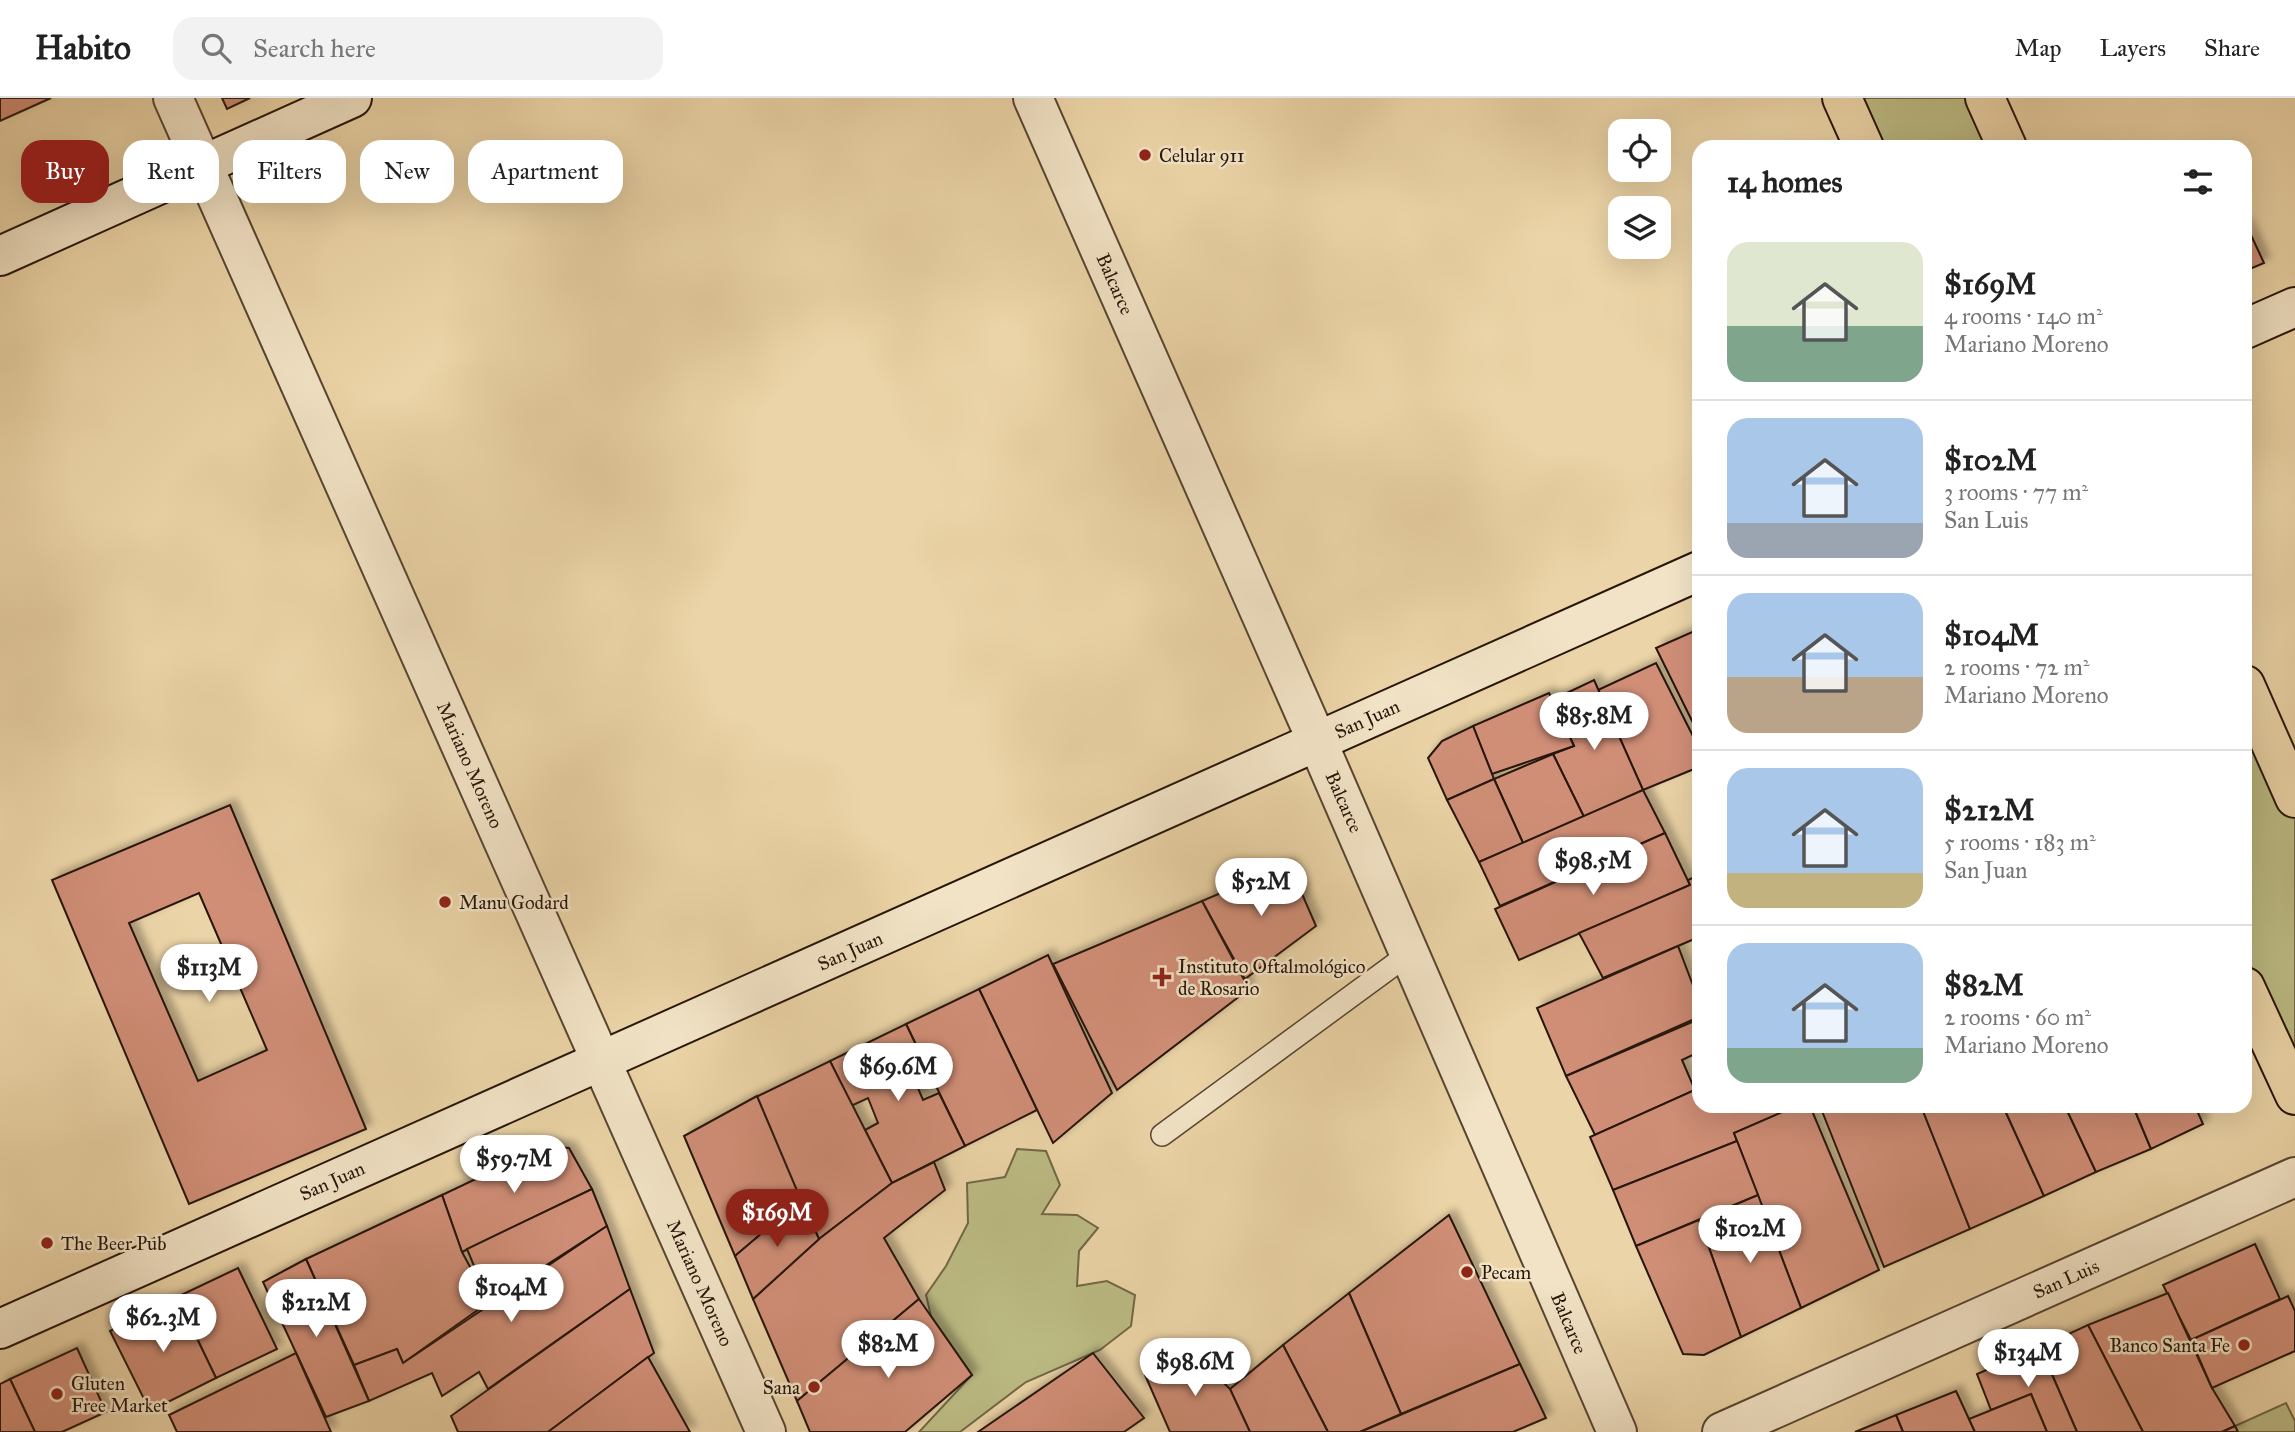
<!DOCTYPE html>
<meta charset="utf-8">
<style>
:root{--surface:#fff;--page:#f2f2f2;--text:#222;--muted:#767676;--line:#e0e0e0;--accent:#8f2418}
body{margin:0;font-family:"IM FELL Great Primer",serif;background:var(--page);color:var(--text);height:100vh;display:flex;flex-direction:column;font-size:26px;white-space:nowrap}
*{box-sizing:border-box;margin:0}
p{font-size:23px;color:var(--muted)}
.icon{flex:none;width:38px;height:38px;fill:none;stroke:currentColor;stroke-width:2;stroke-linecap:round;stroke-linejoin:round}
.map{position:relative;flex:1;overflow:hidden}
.side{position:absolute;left:1692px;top:42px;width:560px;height:973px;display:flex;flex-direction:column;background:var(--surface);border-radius:21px;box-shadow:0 7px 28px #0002}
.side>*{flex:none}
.banner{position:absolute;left:21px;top:42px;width:665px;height:63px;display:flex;gap:14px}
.fabs{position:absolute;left:1608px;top:21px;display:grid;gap:14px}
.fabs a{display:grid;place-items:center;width:63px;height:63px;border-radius:14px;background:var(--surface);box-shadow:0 7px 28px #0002;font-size:35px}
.price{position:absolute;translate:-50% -60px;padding:0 16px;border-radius:24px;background:#fff;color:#222;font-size:23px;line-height:46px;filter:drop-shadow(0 2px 4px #0008)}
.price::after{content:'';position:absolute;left:50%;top:42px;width:21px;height:16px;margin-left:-10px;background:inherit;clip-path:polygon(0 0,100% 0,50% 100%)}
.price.active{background:var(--accent);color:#fff}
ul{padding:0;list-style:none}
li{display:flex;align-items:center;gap:21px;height:175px;padding:0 35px}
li+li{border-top:2px solid var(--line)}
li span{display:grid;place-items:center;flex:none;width:196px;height:140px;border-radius:21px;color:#555}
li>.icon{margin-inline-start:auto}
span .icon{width:84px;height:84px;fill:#fffc;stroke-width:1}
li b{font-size:30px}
h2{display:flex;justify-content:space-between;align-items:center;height:84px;padding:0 35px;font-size:30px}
.tag{padding:0 24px;border-radius:21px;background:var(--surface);box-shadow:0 7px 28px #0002;font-size:24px;line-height:63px}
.tag.active{background:var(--accent);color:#fff}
header{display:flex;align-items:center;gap:42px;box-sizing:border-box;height:98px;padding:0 35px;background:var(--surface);border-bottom:2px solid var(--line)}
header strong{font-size:33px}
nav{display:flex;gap:38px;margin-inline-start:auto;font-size:24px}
.search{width:490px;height:63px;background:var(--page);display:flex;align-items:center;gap:18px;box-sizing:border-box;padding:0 24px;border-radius:21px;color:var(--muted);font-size:26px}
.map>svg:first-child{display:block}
.green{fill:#bcbb84;stroke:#716846;stroke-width:2}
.building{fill:#d08e77;stroke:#261509;stroke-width:2;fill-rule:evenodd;filter:url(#shadow)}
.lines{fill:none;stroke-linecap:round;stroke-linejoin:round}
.lane-casing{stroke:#574530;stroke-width:24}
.street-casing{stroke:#574530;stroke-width:42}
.secondary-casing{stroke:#261509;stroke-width:42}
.primary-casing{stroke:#261509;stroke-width:42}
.lane{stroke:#f2e3c6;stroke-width:21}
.street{stroke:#f2e3c6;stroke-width:38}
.secondary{stroke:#f2e3c6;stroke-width:38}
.primary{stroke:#ebd4a7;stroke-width:38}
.poi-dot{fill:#8f2418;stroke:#f2e3c6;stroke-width:2.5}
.labels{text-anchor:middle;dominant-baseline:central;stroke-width:5;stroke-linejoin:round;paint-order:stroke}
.poi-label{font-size:19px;fill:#261509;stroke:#f2e3c6;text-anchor:start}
.street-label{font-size:19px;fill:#261509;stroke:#f2e3c6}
</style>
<header>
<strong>Habito</strong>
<div class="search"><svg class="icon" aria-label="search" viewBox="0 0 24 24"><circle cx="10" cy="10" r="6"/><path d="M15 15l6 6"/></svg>Search here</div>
<nav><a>Map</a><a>Layers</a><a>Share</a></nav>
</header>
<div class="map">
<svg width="2295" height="1334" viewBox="0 0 2295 1334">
<defs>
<filter id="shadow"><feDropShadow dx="6" dy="-6" stdDeviation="3.5" flood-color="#0004"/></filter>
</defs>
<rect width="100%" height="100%" fill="#ebd4a7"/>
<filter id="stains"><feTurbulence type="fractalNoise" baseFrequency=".00286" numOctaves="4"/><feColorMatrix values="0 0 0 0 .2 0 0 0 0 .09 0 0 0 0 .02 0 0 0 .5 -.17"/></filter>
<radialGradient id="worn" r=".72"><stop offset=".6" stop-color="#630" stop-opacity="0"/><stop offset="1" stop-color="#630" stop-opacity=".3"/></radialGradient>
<g class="green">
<path d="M1842,0H1985L2007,49H1864Z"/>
<path d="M2245,587L2295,700V997L2245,889Z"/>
<path d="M1017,1051L1046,1053L1060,1087L1042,1116L1077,1117L1098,1130L1079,1153L1077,1188L1107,1183L1135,1197L1131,1228L1100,1252L1026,1284L960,1334H919L972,1277L931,1218L926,1197L946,1168L968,1125L967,1085L1005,1079Z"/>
<path d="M2286,1305L2295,1323V1334H2238L2235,1328Z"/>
</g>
<g class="building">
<path d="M0,0H51L0,23Z"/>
<path d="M222,0H250L227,11Z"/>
<path d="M2245,124L2264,165L2245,173Z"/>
<path d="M1699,531V637L1656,550Z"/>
<path d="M1656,565L1699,650V669L1643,692L1598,592Z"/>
<path d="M1594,582L1643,692L1584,719L1553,656L1574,648L1552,602Z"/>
<path d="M1549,595L1574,648L1492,676L1473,628Z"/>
<path d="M1473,628L1494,681L1447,702L1428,660L1442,643Z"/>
<path d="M1553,656L1584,719L1523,745L1494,681Z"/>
<path d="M1494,681L1523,745L1479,764L1447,702Z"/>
<path d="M1643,692L1665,735L1500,808L1479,764Z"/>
<path d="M230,707L366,1031L189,1106L52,782ZM199,795L267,952L198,983L129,825Z"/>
<path d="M1665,735L1690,787L1519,862L1495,811Z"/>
<path d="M1289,766L1316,828L1245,881L1202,803Z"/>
<path d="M1699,777V839L1603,880L1579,835L1690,787L1688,782Z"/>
<path d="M1202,803L1249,891L1117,992L1053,866Z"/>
<path d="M1678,848L1694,890L1699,888V919L1566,978L1537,910Z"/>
<path d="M1048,857L1112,995L1053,1045L979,891Z"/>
<path d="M979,891L1037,1012L965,1048L906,926Z"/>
<path d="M1699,921V954L1682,962L1695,992L1595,1037L1566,978Z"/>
<path d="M906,926L928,972L914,981L923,1002L939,995L965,1048L892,1085L865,1032L878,1025L868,1000L851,1008L830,963Z"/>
<path d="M830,963L892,1085L819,1141L754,1000Z"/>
<path d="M1699,990V1008H1798L1734,1035L1737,1043L1613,1092L1590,1039Z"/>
<path d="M757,998L801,1102L735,1158L684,1038Z"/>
<path d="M1796,1008H1810L1879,1172L1801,1210L1734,1035Z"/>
<path d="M1820,1008H1921L1970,1131L1884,1169Z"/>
<path d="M1921,1008H2003L2044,1098L1970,1131Z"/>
<path d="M2003,1008H2065L2096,1074L2044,1098Z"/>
<path d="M2065,1008H2133L2151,1051L2096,1074Z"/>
<path d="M2133,1008H2195L2203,1026L2151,1051Z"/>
<path d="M1737,1043L1758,1097L1636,1148L1613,1092Z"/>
<path d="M545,1048L569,1050L592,1091L462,1154L442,1097Z"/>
<path d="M934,1064L945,1092L884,1140L919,1201L797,1303L753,1201L819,1141L892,1085Z"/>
<path d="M592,1091L607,1128L489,1204L467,1151Z"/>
<path d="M442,1097L462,1154L489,1204L403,1265L397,1251L354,1267L306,1161Z"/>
<path d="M1758,1097L1801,1210L1741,1239L1699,1122Z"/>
<path d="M801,1102L819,1141L753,1201L735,1158Z"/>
<path d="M1449,1117L1520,1266L1401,1316L1349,1195Z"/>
<path d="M1699,1122L1741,1239L1704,1257L1683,1256L1636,1148Z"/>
<path d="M607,1128L630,1191L488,1291L479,1274L442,1298L432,1275L369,1303L354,1267L397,1251L403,1265Z"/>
<path d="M2255,1146L2280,1201L2191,1242L2163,1187Z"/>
<path d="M306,1161L369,1303L326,1319L263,1184Z"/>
<path d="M238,1170L277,1251L216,1280L177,1199Z"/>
<path d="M630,1191L654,1255L548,1334H458L451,1318Z"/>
<path d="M1349,1195L1401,1316L1360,1334H1328L1283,1247Z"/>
<path d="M2168,1195L2212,1290L2235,1328L2222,1334H2143L2088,1227Z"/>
<path d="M2288,1198L2295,1213V1253L2212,1290L2191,1242Z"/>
<path d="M177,1199L216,1280L150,1313L110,1233Z"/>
<path d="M919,1201L972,1277L905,1334H810L797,1303Z"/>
<path d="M2088,1227L2143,1334H2077L2040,1249Z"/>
<path d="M1283,1247L1328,1334H1250L1230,1291Z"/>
<path d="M2040,1249L2077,1334H2047L2031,1296L1991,1312L1977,1276Z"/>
<path d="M77,1250L106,1314L62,1334H35L10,1281Z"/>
<path d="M296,1255L331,1334H177L169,1317Z"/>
<path d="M1093,1255L1144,1320L1124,1334H978Z"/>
<path d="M1194,1255L1230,1291L1250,1334H1170L1145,1277Z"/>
<path d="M648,1259L690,1334H548Z"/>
<path d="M1520,1266L1546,1320L1513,1334H1360Z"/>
<path d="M10,1281L35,1334H0V1286Z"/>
<path d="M1956,1293L1975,1334H1903L1896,1317Z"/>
<path d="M2031,1296L2047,1334H1975L1969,1321Z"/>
<path d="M1896,1317L1903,1334H1855Z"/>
<path d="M2235,1328L2238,1334H2222Z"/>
</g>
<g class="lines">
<g class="lane-casing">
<path id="lane" d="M1162,1037L1410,855"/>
</g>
<g class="street-casing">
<g id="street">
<path d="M173,0L766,1334"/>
<path d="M1033,0L1317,643L1617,1334"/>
<path d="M1722,1334L2295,1079"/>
</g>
</g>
<g class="secondary-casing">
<g id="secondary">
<path d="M0,158L352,0"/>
<path d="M2245,231L2295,209"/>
<path d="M0,1231L1699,473"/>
</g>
</g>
<g class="primary-casing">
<g id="primary">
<path d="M1842,0L1864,49"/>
<path d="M1985,0L2007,49"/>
<path d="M2245,587L2295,700"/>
<path d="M2245,889L2295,997"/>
</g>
</g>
<use href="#lane" class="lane"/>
<use href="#street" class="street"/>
<use href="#secondary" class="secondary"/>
<use href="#primary" class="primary"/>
</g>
<g class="poi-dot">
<circle cx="1145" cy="57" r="7"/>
<circle cx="445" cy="804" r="7"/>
<path d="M1158.5 868.5h7v7h7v7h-7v7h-7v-7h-7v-7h7z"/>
<circle cx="47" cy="1145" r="7"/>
<circle cx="1467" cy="1174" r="7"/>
<circle cx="2244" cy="1247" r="7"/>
<circle cx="814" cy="1289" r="7"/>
<circle cx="57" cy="1296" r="7"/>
</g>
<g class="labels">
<g class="poi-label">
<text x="1159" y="57">Celular 911</text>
<text x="459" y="804">Manu Godard</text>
<text x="1178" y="868">Instituto Oftalmológico<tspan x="1178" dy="22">de Rosario</tspan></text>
<text x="61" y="1145">The Beer Pub</text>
<text x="1481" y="1174">Pecam</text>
<text x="2230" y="1247" text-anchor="end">Banco Santa Fe</text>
<text x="71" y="1285">Gluten<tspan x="71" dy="22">Free Market</tspan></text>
<text x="800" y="1289" text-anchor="end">Sana</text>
</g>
<g class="street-label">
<text transform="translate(1115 186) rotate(66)">Balcarce</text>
<text transform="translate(1367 621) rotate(-24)">San Juan</text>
<text transform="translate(470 667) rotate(66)">Mariano Moreno</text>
<text transform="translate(1344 704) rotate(66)">Balcarce</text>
<text transform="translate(850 853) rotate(-24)">San Juan</text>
<text transform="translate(332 1083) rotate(-24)">San Juan</text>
<text transform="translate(2066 1181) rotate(-24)">San Luis</text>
<text transform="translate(700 1185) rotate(66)">Mariano Moreno</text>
<text transform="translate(1569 1225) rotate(67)">Balcarce</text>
</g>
</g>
<rect width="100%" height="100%" filter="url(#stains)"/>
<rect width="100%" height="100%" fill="url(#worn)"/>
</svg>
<div class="fabs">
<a><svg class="icon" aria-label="locate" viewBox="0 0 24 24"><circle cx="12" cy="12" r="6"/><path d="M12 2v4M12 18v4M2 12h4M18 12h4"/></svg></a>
<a><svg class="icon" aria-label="layers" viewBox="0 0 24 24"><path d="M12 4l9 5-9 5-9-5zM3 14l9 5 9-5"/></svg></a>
</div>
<b class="price" style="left:1594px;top:654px">$85.8M</b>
<b class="price" style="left:1593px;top:799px">$98.5M</b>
<b class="price" style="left:1261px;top:820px">$52M</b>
<b class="price" style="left:209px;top:906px">$113M</b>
<b class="price" style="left:898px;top:1005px">$69.6M</b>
<b class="price" style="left:514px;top:1097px">$59.7M</b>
<b class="price active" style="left:777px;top:1151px">$169M</b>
<b class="price" style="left:1750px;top:1167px">$102M</b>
<b class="price" style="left:511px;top:1226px">$104M</b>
<b class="price" style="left:316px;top:1241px">$212M</b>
<b class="price" style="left:163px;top:1256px">$62.3M</b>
<b class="price" style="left:888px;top:1282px">$82M</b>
<b class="price" style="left:2028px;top:1291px">$134M</b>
<b class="price" style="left:1195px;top:1300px">$98.6M</b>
<div class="banner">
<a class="tag active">Buy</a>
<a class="tag">Rent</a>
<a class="tag">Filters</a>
<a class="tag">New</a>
<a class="tag">Apartment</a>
</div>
<section class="side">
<h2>14 homes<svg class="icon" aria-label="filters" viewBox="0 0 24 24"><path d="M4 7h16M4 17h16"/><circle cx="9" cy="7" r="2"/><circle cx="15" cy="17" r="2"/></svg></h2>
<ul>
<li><span style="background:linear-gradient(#dfe7d0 60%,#7fa58c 0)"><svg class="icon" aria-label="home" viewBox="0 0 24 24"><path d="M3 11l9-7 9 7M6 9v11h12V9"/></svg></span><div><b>$169M</b><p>4 rooms · 140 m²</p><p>Mariano Moreno</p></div></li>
<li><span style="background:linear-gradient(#a9c7e8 75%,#9aa5b1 0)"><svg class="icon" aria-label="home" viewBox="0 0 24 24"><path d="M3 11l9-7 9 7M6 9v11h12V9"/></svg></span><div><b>$102M</b><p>3 rooms · 77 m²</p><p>San Luis</p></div></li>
<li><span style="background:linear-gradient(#a9c7e8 60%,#b9a48a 0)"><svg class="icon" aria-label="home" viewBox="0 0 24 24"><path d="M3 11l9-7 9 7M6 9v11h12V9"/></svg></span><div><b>$104M</b><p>2 rooms · 72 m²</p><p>Mariano Moreno</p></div></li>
<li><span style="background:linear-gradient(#a9c7e8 75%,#c2b280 0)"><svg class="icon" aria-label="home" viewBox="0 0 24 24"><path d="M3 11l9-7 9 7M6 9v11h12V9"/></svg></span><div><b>$212M</b><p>5 rooms · 183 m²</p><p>San Juan</p></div></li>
<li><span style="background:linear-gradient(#a9c7e8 75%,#7fa58c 0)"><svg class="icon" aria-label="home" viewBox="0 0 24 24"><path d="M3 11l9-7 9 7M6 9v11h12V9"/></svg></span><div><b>$82M</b><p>2 rooms · 60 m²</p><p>Mariano Moreno</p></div></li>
</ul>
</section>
</div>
